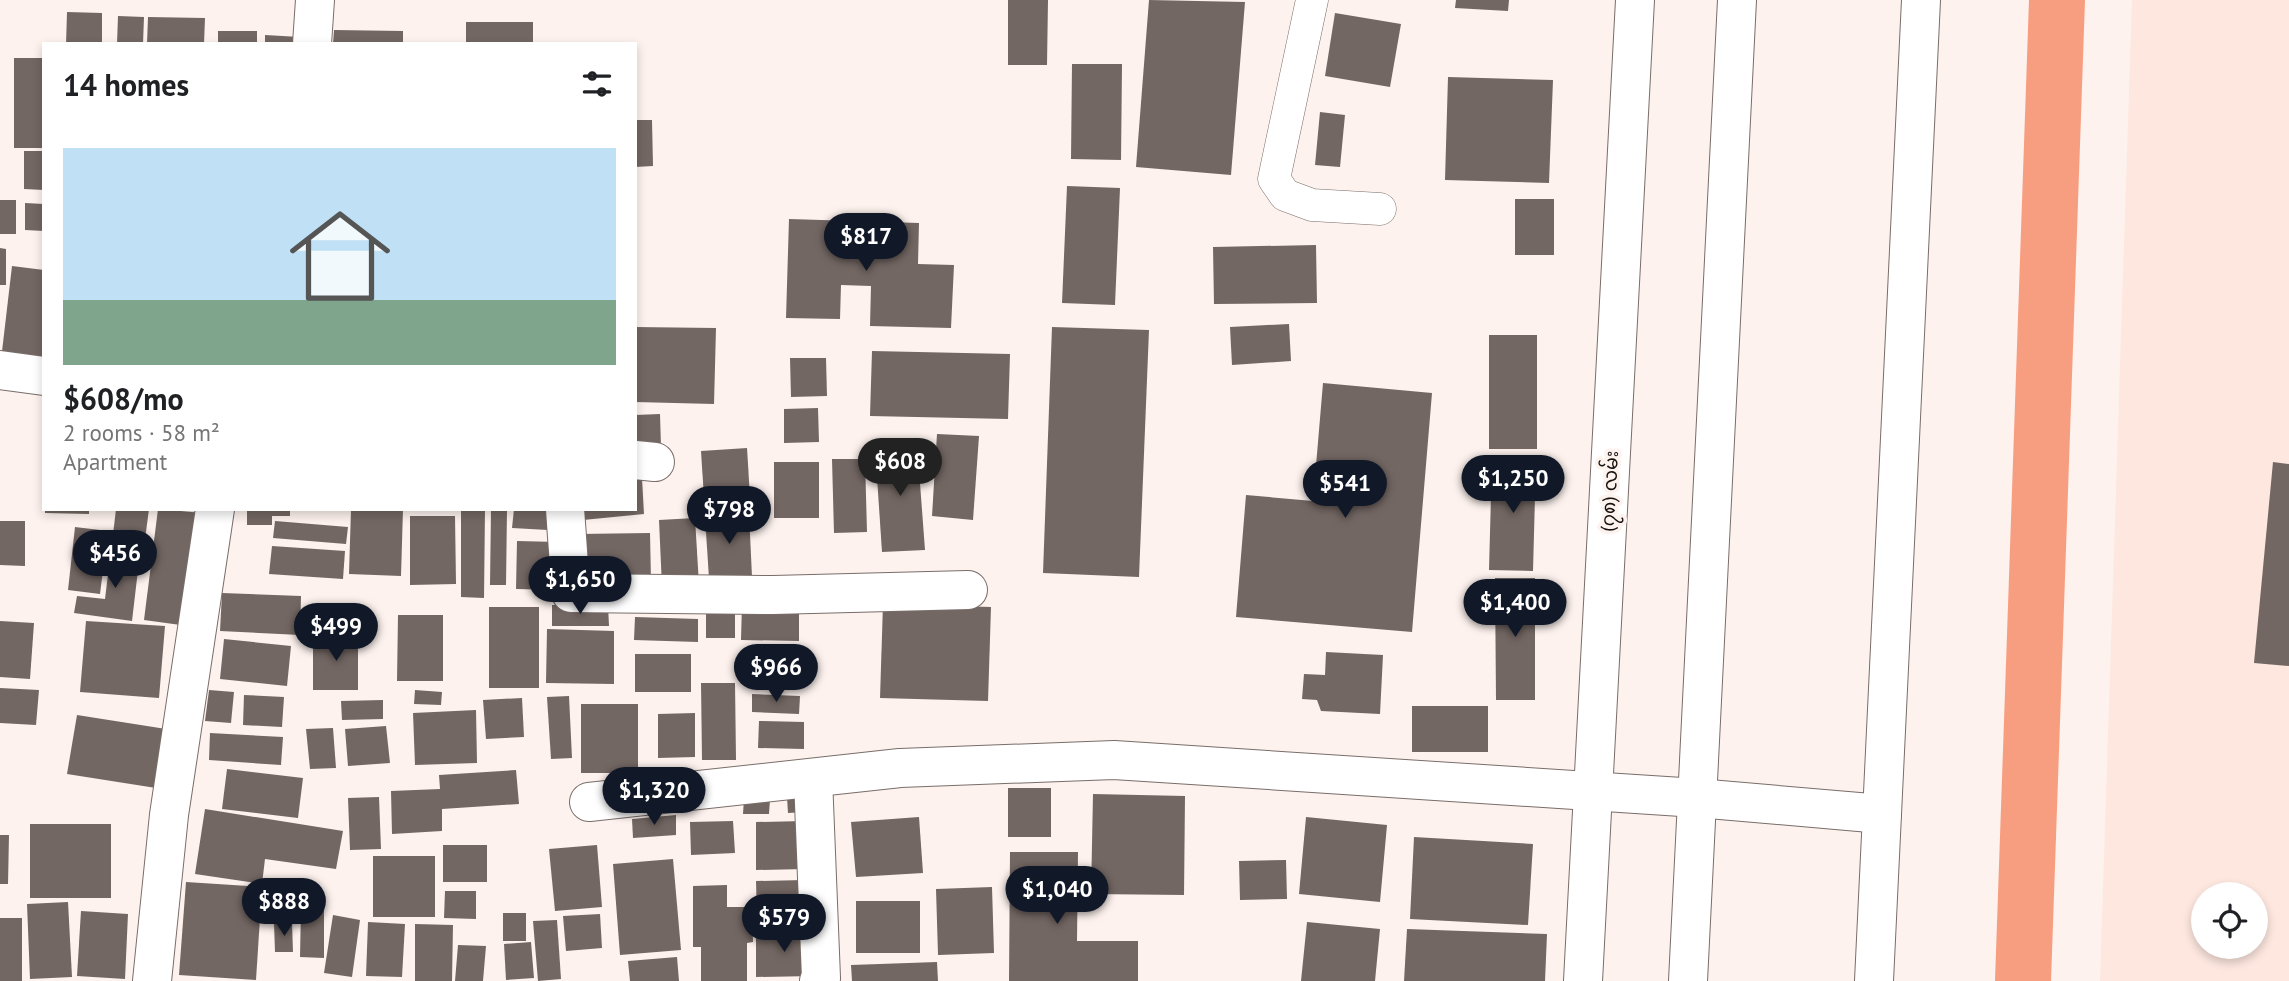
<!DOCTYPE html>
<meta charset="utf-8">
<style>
:root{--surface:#fff;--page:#f2f2f2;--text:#202124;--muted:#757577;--accent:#111827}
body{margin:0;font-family:"PT Sans","Noto Sans Myanmar",sans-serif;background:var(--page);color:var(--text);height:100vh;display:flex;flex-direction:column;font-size:26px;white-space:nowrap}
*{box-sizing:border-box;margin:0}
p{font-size:23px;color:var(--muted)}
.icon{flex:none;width:38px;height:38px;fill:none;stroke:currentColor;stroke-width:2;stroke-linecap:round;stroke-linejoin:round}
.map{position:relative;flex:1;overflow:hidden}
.details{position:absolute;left:42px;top:42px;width:595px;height:469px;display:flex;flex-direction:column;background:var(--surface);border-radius:0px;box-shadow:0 4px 10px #0003}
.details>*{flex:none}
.buttons{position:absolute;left:2191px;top:882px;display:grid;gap:14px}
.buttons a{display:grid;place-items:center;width:77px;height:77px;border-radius:50%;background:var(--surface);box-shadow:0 4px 10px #0003;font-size:35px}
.price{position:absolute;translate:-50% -60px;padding:0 16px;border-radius:24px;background:var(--accent);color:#fff;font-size:23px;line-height:46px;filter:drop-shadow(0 2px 4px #0008)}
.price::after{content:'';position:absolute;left:50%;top:42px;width:21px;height:16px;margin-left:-10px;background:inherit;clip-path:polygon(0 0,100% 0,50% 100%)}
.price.active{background:#222;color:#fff}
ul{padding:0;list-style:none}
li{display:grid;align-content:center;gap:14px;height:371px;padding:0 21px}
li span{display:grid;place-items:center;height:217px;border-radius:0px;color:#555}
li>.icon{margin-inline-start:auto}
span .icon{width:126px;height:126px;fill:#fffc;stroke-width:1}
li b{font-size:30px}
h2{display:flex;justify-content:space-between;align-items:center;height:84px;padding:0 21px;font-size:30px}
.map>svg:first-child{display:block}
.built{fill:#fde7df;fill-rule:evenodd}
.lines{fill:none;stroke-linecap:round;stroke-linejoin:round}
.canal{stroke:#f89e80;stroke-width:56}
.building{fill:#736763}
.lane-casing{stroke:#796d69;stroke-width:33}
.street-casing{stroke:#796d69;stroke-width:40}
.primary-casing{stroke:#796d69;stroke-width:40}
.lane{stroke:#fff;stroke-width:32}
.street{stroke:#fff;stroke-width:38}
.primary{stroke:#fff;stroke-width:38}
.labels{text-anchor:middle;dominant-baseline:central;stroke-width:7;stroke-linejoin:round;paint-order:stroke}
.street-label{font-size:19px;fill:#14100e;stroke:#fdf2ee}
</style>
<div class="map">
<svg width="2289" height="981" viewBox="0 0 2289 981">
<rect width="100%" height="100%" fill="#fdf2ee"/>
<path class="built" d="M2132,0H2289V981H2100ZM2203,894H2256V947H2203Z"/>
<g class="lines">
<path class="canal" d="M2023,981L2057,0"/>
</g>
<g class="building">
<path d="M1008,0H1048L1047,65H1008Z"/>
<path d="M1149,0L1245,2L1231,175L1136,167Z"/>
<path d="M1456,0H1509L1508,11L1455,8Z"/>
<path d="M67,12L102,13V44H66Z"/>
<path d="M1335,13L1401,24L1390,87L1325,76Z"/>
<path d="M118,16L144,17L143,44H117Z"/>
<path d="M148,17L205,18L204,44H147Z"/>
<rect x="466" y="22" width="67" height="22"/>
<path d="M334,30L403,31V44H333Z"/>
<rect x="218" y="31" width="39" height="13"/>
<path d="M265,35L300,37V44H265Z"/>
<rect x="14" y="58" width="30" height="90"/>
<path d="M1072,64H1122L1121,160L1071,159Z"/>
<path d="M1448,77L1553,80L1549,183L1445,180Z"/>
<path d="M1320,112L1345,115L1340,167L1315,165Z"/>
<path d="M635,120H652L653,166L635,167Z"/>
<path d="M24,151H44V190L24,189Z"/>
<path d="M1067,186L1120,188L1115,305L1062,303Z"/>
<rect x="1515" y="199" width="39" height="56"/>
<rect x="0" y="200" width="16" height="34"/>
<path d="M25,203L44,204V231L25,230Z"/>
<path d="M789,219L919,223L918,264L954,265L951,328L870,326L871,286L841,285L840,319L786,318Z"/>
<path d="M1316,245L1317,303L1214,304L1213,247Z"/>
<path d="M0,248L6,249V285H0Z"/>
<path d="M12,266L44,270V365L1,360Z"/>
<path d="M1289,324L1291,361L1232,365L1230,327Z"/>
<path d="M635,327L716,328L714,404L635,402Z"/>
<path d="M1052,327L1149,330L1139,577L1043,573Z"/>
<rect x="1489" y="335" width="48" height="114"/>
<path d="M872,351L1010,354L1008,419L870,416Z"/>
<path d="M790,358H826L827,396L791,397Z"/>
<path d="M1323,383L1432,393L1412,632L1236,617L1246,495L1313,501Z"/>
<path d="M818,408L819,442L784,443V409Z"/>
<path d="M660,414L661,447H635V415Z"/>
<path d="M937,434L979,436L973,520L932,516Z"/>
<path d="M917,443L925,550L882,552L875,447Z"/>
<path d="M747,448L750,497L704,498L701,451Z"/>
<path d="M832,459H865L867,532L834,533Z"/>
<path d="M1492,459H1536L1533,571L1489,570Z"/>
<rect x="774" y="462" width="45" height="56"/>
<path d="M2273,462L2289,464V666L2254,663Z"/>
<path d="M642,478L644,514L583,520L582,509H635V479Z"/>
<path d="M45,509H89V514L45,513Z"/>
<path d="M116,509H149L144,547L112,543Z"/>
<path d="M158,509L203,513L188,626L144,620Z"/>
<path d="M247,509H290V516H272V525H247Z"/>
<path d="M351,509H403L401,576L349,574Z"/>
<path d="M461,509H485L484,598L461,597Z"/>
<path d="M491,509H507L506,585H490Z"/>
<path d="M514,509H550L548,530L512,528Z"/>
<path d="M749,513L752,577L709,579L705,516Z"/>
<path d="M410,516H455L456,584L410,585Z"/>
<path d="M695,518L699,585L662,587L659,520Z"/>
<path d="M0,521H25V566L0,565Z"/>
<path d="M275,521L348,527L346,544L273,538Z"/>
<path d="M75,527L108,531L100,594L68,590Z"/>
<path d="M650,533L651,581L579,582L578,534Z"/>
<path d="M517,541L558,542L557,590L516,589Z"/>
<path d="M272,546L345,551L343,579L269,574Z"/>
<path d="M111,550L140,553L132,621L74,613L77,596L105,599Z"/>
<path d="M1495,578H1535V700H1496Z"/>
<path d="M222,593L301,596L300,635L220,631Z"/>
<path d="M742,603L799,604V641L741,640Z"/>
<path d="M883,604L991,607L988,701L880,698Z"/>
<path d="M552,605H608L609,626H552Z"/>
<rect x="489" y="607" width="50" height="81"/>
<rect x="706" y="607" width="29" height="31"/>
<path d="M398,615H443V681H397Z"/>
<path d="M635,617L698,619V642L634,640Z"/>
<path d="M0,621L34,623L30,679L0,677Z"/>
<path d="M86,621L165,626L159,698L80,692Z"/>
<path d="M547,629L614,631V684L546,683Z"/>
<rect x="313" y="636" width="45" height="54"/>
<path d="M224,639L291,646L287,686L220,679Z"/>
<path d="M1326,652L1383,655L1380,714L1321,711L1317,700L1302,699L1304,674L1325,675Z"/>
<rect x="752" y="653" width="47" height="30"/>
<rect x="635" y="654" width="56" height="38"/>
<path d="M701,683H735L736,760H702Z"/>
<path d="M0,688L39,690L36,725L0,723Z"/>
<path d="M209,690L234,692L231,723L205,721Z"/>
<path d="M415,690L442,692L441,705L414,704Z"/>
<path d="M752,694L800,696L799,714L752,712Z"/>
<path d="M244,695L284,697L282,727L243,725Z"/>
<path d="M569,696L572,758L551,759L547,697Z"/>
<path d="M522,698L524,737L486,739L483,700Z"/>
<path d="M383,700V719L342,720L341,701Z"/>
<rect x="581" y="704" width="57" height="69"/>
<rect x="1412" y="706" width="76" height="46"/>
<path d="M476,710L477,763L415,765L413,713Z"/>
<path d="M695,713V757L658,758V714Z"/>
<path d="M77,715L166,729L156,788L67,774Z"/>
<path d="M759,721L804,722V749L758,748Z"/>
<path d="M386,726L390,763L348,766L345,729Z"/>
<path d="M333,728L336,768L310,769L306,729Z"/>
<path d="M210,733L283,737L281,765L209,760Z"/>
<path d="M227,769L303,778L298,818L222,809Z"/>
<path d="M516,770L519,804L442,809V831L392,834L391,791L440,789L439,775Z"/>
<rect x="1008" y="788" width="43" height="49"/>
<path d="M1093,794L1185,796L1184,895L1091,894Z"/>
<path d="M804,796L805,812L788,813L787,797Z"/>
<path d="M379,797L381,849L350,850L348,798Z"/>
<path d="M744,798L770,799L769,814H743Z"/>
<path d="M205,809L343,831L336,869L265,859L262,884L195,874Z"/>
<path d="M676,815V835L633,838L632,819Z"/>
<path d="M919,817L923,873L856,877L851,822Z"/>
<path d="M1306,817L1387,825L1380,902L1299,894Z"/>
<path d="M733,821L735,853L691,855L690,822Z"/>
<path d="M804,821V869L756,870V822Z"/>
<rect x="30" y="824" width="81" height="74"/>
<path d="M0,835H9L8,884H0Z"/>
<path d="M1414,837L1533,844L1528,925L1410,919Z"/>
<rect x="443" y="845" width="44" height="37"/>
<path d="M597,845L602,907L555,911L549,849Z"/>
<path d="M1010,852H1078L1077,941H1138V981H1009Z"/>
<rect x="373" y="856" width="62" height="61"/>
<path d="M673,859L681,950L620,955L613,864Z"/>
<path d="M1286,860L1287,899L1240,900L1239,861Z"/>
<path d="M804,880L805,918L757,919L756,881Z"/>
<path d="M186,882L262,887L256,980L179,975Z"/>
<path d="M727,885V907H752L753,942L747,943V981H701V947H693V886Z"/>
<path d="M992,887L994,953L938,955L936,889Z"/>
<path d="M445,891H476V919L444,918Z"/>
<rect x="856" y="901" width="64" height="52"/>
<path d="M68,902L72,977L30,979L27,904Z"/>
<path d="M301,907H324V958L300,957Z"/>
<path d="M81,911L128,914L125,979L77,976Z"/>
<rect x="503" y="913" width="23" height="28"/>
<path d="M600,914L602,948L566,951L563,916Z"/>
<path d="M333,915L360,920L352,977L324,973Z"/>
<rect x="0" y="918" width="22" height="63"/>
<path d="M557,920L561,979L538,981L533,921Z"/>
<path d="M368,922L405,924L402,977L366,976Z"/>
<path d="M1307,922L1380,929L1375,981H1301Z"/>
<path d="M274,923H292L293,952H275Z"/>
<path d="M415,924L453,925L452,981H415Z"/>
<path d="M1407,929L1547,934L1545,981H1404Z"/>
<path d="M813,931V976L756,977V932Z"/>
<path d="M531,942L534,978L506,980L504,944Z"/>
<path d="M458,945L486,946L483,981H455Z"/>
<path d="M677,957L679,981H630L628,961Z"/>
<path d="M937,962L938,981H852L851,965Z"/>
</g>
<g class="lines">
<g class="lane-casing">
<path id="lane" d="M1312,0L1274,179L1285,195L1312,205L1380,209"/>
</g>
<g class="street-casing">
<g id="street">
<path d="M312,44L315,0"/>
<path d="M0,370L44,376"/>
<path d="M635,460L655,462"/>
<path d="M565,509L571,593L773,595L968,590"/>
<path d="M813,778L821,978L819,981"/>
<path d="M589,802L900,768L1114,760L1697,798L1882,814"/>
<path d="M152,981L169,815L215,509"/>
<path d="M1874,981L1921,0"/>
</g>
</g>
<g class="primary-casing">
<g id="primary">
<path d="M1583,981L1635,0"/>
<path d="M1688,981L1737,0"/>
</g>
</g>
<use href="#lane" class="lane"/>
<use href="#street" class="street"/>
<use href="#primary" class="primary"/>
</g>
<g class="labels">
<g class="street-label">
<text transform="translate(1609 491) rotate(-87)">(၇၈) လမ်း</text>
</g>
</g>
</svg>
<div class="buttons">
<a><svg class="icon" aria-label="locate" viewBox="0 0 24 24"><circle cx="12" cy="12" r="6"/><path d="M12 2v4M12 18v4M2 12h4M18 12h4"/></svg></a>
</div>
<b class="price" style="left:866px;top:273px">$817</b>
<b class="price active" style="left:900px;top:498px">$608</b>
<b class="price" style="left:1513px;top:515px">$1,250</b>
<b class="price" style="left:1345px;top:520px">$541</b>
<b class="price" style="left:729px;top:546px">$798</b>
<b class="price" style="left:115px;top:590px">$456</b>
<b class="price" style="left:580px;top:616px">$1,650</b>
<b class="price" style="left:1515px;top:639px">$1,400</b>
<b class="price" style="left:336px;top:663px">$499</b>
<b class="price" style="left:776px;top:704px">$966</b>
<b class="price" style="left:654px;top:827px">$1,320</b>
<b class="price" style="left:1057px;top:926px">$1,040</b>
<b class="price" style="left:284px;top:938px">$888</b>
<b class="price" style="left:784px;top:954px">$579</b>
<section class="details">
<h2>14 homes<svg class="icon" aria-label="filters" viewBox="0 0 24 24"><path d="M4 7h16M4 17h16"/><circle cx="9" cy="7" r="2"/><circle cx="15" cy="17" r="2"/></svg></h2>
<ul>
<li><span style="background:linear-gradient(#bfe0f5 70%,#7fa58c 0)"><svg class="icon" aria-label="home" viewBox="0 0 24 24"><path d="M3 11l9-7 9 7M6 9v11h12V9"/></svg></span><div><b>$608/mo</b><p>2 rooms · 58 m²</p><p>Apartment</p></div></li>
</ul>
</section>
</div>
